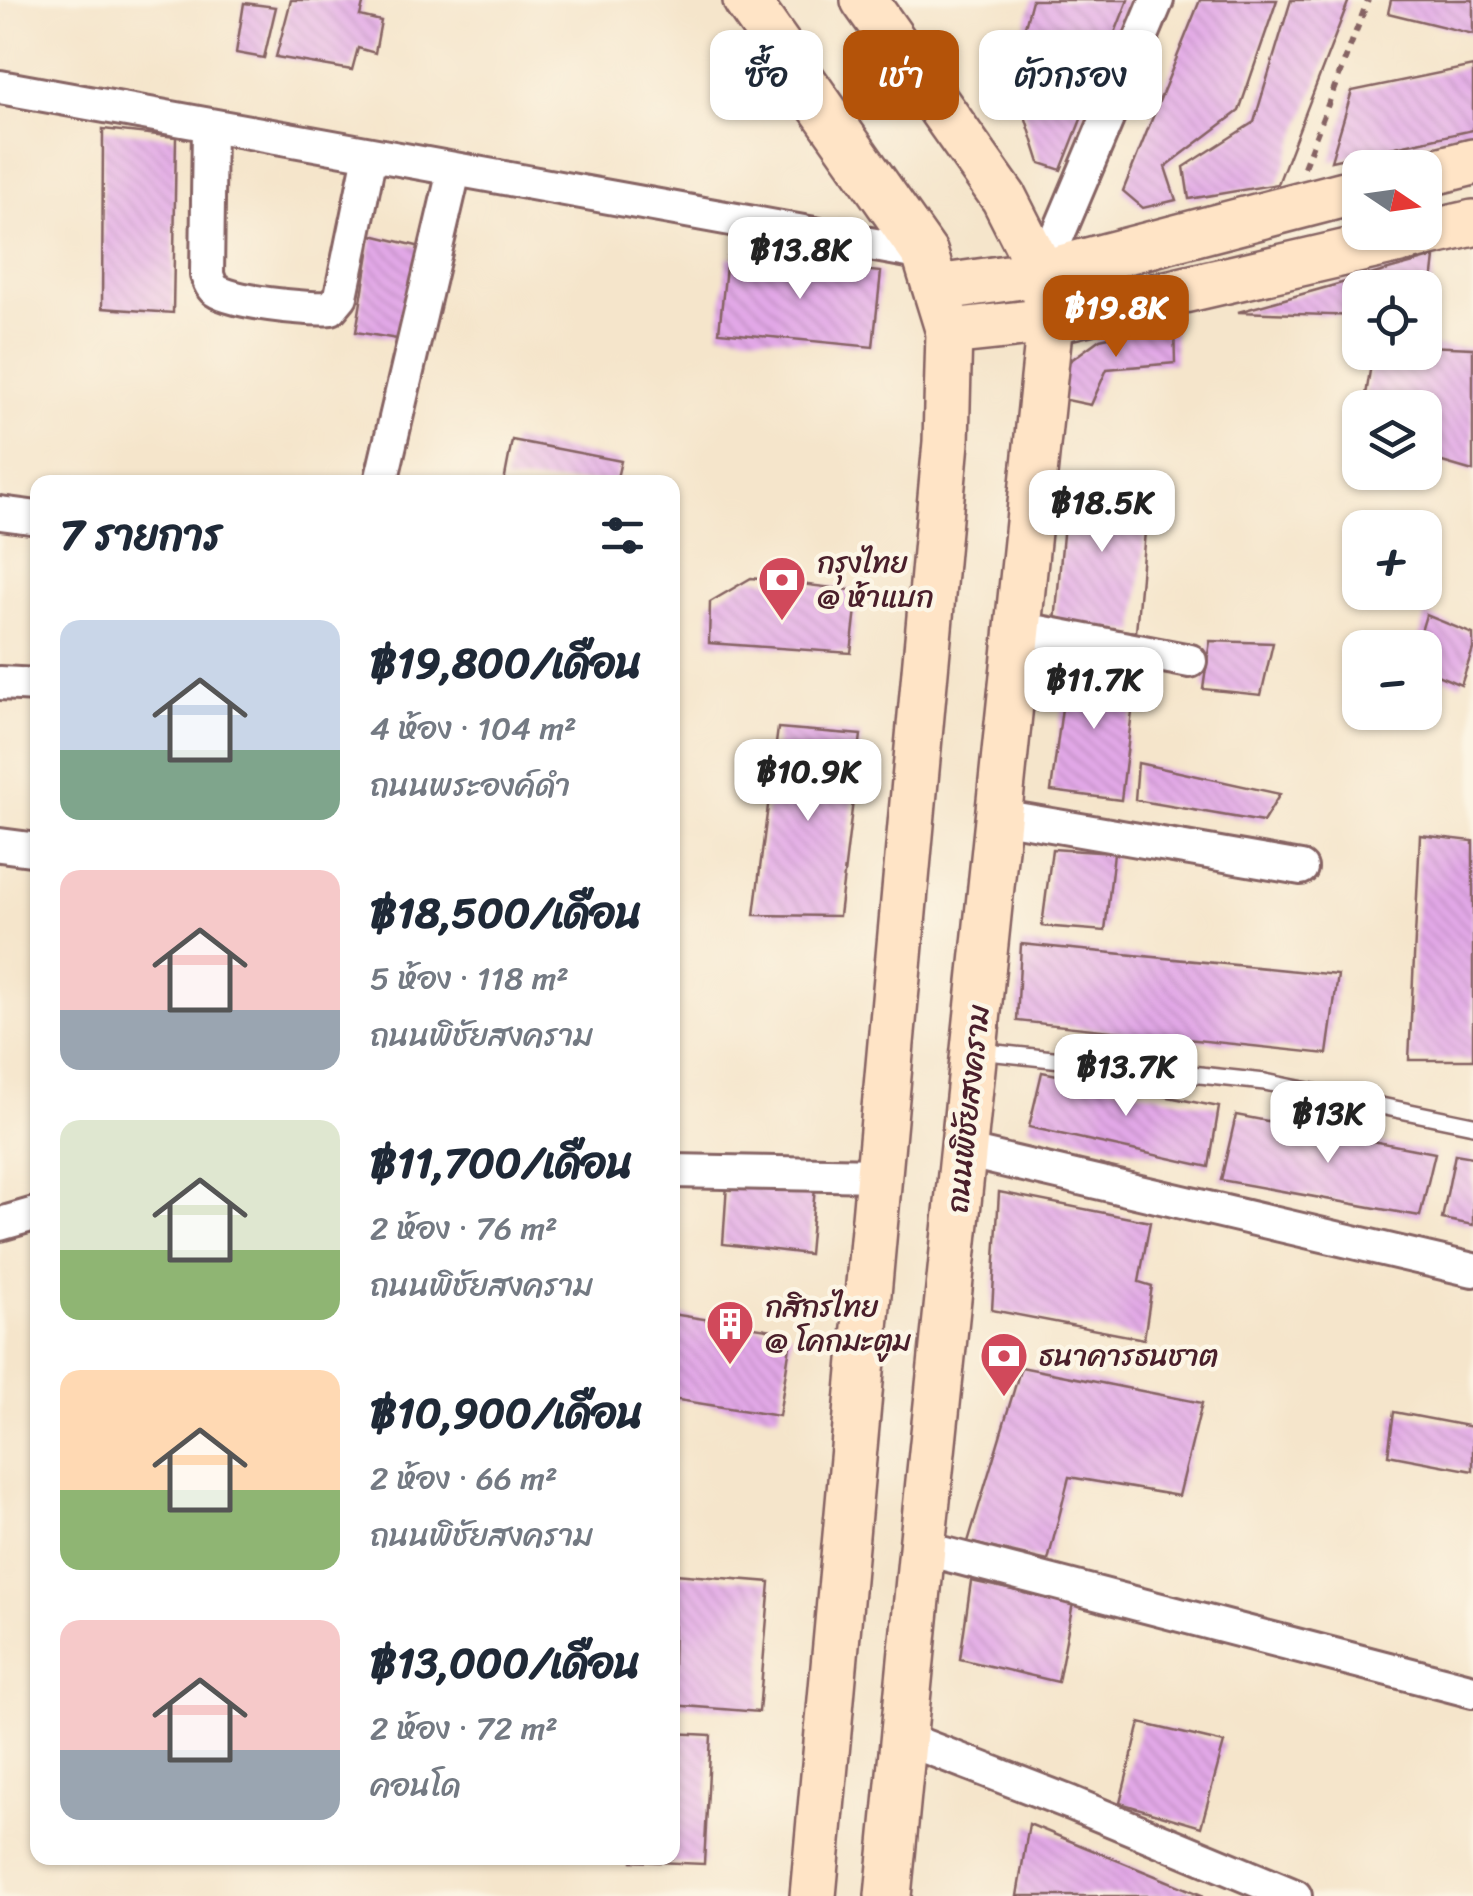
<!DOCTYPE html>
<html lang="th">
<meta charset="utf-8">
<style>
:root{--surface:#fff;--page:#f2f2f3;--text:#1f2937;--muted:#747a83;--accent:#b45309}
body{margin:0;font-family:Sriracha,"Playpen Sans Thai",sans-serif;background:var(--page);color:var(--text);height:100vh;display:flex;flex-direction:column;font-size:38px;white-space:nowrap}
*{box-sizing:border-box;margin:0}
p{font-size:32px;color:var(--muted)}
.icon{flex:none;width:55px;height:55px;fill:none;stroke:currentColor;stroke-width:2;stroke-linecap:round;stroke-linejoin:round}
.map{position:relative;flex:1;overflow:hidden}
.drawer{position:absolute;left:30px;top:475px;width:650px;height:1390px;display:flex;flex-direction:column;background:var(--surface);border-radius:20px;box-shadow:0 2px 8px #0004}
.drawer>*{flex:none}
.hud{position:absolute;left:710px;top:30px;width:612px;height:90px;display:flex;gap:20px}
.needle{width:65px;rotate:103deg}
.controls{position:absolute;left:1342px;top:150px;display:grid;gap:20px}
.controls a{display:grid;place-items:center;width:100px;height:100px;border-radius:20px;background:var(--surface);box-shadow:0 2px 8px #0004;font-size:50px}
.price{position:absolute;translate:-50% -85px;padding:0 22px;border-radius:20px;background:#fff;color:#222;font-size:32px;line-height:65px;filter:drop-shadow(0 2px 5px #0008)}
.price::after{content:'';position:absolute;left:50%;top:60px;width:30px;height:22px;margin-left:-15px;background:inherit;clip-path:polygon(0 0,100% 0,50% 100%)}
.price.on{background:var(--accent);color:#fff}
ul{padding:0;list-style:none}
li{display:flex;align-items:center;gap:30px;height:250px;padding:0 30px}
li span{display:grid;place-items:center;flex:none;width:280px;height:200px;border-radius:20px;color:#555}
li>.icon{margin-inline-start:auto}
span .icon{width:120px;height:120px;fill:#fffc;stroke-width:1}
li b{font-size:42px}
h2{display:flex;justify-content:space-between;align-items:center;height:120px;padding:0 30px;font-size:42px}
.chip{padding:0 35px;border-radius:20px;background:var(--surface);box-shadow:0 2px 8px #0004;font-size:35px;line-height:90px}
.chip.on{background:var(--accent);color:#fff}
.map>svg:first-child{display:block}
.building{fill:url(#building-back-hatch)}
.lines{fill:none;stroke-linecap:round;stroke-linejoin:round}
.lane-casing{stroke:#866463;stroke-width:20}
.street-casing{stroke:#866463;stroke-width:38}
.secondary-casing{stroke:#866463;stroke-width:50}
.path{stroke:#866463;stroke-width:6;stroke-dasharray:8 8;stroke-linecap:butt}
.lane{stroke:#fff;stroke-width:15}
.street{stroke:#fff;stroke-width:32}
.secondary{stroke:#ffe4c6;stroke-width:45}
.labels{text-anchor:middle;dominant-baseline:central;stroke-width:9;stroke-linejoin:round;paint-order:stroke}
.poi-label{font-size:30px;fill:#4a1f2b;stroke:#fcf5e5;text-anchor:start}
.street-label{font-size:30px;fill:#4a1f2b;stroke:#fcf5e5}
</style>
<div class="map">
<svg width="1473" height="1896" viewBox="0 0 1473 1896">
<defs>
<pattern id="building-back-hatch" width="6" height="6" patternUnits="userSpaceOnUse" patternTransform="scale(2.5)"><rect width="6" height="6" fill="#e2a8e7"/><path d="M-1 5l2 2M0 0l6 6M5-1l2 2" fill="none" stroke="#c390c6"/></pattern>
</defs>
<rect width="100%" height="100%" fill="#fcf5e5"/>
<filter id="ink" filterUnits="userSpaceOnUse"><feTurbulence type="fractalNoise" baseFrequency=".01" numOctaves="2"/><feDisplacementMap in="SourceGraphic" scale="20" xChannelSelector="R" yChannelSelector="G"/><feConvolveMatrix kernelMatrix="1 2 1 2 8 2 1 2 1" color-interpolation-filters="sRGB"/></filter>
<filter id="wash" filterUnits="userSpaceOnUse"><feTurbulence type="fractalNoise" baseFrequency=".0048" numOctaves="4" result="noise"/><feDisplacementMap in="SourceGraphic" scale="40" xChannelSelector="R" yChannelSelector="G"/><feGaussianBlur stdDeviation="2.25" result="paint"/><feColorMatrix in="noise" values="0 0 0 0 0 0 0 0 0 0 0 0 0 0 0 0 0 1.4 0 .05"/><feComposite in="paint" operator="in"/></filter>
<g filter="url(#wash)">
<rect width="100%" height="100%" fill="#f5e5cb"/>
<g id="blocks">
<g class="building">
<path d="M291,0H364L360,16L381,21L375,53L358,48L352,70L276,57Z"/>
<path d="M1032,0H1128L1061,170L1040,163L1012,75Z"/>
<path d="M1200,0H1277L1239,111L1165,167L1176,200L1143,208L1123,191Z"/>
<path d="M1291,0H1349L1278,184L1189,199L1184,167L1254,122Z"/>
<path d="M1391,0H1473V34L1388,13Z"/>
<path d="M244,3L276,7L264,58L236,53Z"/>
<path d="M1473,66V130L1331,161L1352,91Z"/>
<path d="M103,129L176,137L173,313L102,308Z"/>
<path d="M372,235L429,249L409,341L356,332Z"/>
<path d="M727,257L881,272L873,347L719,332Z"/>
<path d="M1435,257L1428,319L1425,318V288H1360V316L1238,312Z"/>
<path d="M1174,323L1175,363L1107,369L1091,405L1062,399L1063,366L1100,339Z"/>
<path d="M1425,346L1473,348V471L1425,457V408H1390L1391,403L1365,401L1373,352H1425Z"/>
<path d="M512,440L621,461L616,482H504Z"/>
<path d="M1068,479L1149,487L1136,632L1055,623Z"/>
<path d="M751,578L858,591L851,653L709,643L710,602Z"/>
<path d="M1426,615L1473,634V649L1461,685L1425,670V648H1416Z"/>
<path d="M1210,641L1273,643L1261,695L1203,689Z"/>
<path d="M1068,663L1137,672L1121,800L1051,791Z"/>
<path d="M778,728L861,735L839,916L754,915Z"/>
<path d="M1138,763L1280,794L1263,822L1135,800Z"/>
<path d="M1420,835L1473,841V1060H1409Z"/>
<path d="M1052,849L1114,853L1105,931L1042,926Z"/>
<path d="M1021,944L1338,975L1327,1054L1017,1021Z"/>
<path d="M1042,1072L1219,1107L1209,1167L1029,1127Z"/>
<path d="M1236,1115L1435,1153L1420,1216L1221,1180Z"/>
<path d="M1455,1154L1473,1157V1225L1442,1219Z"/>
<path d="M727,1184L815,1187L809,1254L723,1244Z"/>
<path d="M999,1192L1150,1222L1139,1282L1152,1286L1144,1339L992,1310Z"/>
<path d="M672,1314L792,1333L779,1416L672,1399Z"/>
<path d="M1021,1367L1202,1403L1179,1496L1069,1477L1048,1561L968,1542Z"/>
<path d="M1394,1412L1473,1427V1471L1388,1455Z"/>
<path d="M675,1574L770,1582L759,1712L672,1705Z"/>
<path d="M971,1581L1073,1603L1058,1682L960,1659Z"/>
<path d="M1140,1723L1224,1743L1201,1827L1120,1803Z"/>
<path d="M672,1733L711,1735L704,1864L632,1861V1858H672Z"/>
<path d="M1029,1824L1204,1896H1017Z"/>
</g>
</g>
</g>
<g filter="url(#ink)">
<use href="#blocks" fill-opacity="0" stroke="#866463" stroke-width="2.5"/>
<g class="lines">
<g class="lane-casing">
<path id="lane" d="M978,1051L1265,1082L1473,1125"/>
</g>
<g class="street-casing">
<g id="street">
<path d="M0,87L925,254"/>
<path d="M209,126L207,275C209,280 210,285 214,289C226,302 311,310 331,308L341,296L370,155"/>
<path d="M1042,273L1157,0"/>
<path d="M381,482L454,171"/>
<path d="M0,513L38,518"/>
<path d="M1018,628L1190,661"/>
<path d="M0,683L38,685"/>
<path d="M999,816L1301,868"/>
<path d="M0,845L38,850"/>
<path d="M964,1151L1473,1270"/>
<path d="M672,1171L878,1175"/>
<path d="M0,1224L38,1213"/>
<path d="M922,1548L1473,1691"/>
<path d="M903,1738L1071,1803L1295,1896"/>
</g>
</g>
<g class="secondary-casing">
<g id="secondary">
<path d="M746,0L925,254L949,332L946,442L813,1896"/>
<path d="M864,0L1004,198L1042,273L1050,321L922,1548L888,1896"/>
<path d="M1425,174L1473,162"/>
<path d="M937,288L1042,273L1360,190"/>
<path d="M949,332L1050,321L1473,223"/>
</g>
</g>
<path class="path" d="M1304,167L1368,0"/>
<use href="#lane" class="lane"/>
<use href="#street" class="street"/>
<use href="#secondary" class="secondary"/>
</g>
</g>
<defs>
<g id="bank-pin" transform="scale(2.5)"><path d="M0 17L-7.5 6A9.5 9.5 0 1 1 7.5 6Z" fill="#d1495b" stroke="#fcf5e5"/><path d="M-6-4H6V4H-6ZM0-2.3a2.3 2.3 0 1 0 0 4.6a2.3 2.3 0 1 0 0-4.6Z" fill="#fff"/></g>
<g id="building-pin" transform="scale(2.5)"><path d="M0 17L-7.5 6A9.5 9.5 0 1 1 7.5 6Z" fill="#d1495b" stroke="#fcf5e5"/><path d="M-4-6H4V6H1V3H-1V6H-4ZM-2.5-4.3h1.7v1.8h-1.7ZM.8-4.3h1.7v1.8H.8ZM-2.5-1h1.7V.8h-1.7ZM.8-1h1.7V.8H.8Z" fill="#fff"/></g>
</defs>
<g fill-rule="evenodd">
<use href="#bank-pin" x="782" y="580"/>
<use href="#building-pin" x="730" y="1324"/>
<use href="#bank-pin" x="1004" y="1356"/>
</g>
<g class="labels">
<g class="poi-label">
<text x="817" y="563">กรุงไทย<tspan x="817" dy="34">@ ห้าแบก</tspan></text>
<text x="765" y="1307">กสิกรไทย<tspan x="765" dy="34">@ โคกมะตูม</tspan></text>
<text x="1039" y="1356">ธนาคารธนชาต</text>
</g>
<g class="street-label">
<text transform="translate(968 1109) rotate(-84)">ถนนพิชัยสงคราม</text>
</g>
</g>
</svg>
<div class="controls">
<a><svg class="needle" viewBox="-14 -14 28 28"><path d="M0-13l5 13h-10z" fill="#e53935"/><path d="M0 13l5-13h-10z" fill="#747a83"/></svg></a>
<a><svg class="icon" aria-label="locate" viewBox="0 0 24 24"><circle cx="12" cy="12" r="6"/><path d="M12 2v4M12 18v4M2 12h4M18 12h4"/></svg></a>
<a><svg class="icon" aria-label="layers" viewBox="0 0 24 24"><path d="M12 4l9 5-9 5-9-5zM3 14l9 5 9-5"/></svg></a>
<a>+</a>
<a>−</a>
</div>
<b class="price" style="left:800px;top:302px">฿13.8K</b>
<b class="price on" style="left:1116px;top:360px">฿19.8K</b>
<b class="price" style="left:1102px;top:555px">฿18.5K</b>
<b class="price" style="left:1094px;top:732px">฿11.7K</b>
<b class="price" style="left:808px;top:824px">฿10.9K</b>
<b class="price" style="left:1126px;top:1119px">฿13.7K</b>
<b class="price" style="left:1328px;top:1166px">฿13K</b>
<div class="hud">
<a class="chip">ซื้อ</a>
<a class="chip on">เช่า</a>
<a class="chip">ตัวกรอง</a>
</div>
<section class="drawer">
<h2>7 รายการ<svg class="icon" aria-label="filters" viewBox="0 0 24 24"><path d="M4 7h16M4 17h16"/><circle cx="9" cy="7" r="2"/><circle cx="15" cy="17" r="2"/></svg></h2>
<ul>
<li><span style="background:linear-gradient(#c9d6e8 65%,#7fa58c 0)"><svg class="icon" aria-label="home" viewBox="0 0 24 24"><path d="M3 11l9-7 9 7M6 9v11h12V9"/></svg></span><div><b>฿19,800/เดือน</b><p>4 ห้อง · 104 m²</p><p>ถนนพระองค์ดำ</p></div></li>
<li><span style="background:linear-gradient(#f6c9c9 70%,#9aa5b1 0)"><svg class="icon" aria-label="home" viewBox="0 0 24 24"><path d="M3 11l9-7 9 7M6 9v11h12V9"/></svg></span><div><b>฿18,500/เดือน</b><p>5 ห้อง · 118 m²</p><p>ถนนพิชัยสงคราม</p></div></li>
<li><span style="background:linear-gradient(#dfe7d0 65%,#8fb573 0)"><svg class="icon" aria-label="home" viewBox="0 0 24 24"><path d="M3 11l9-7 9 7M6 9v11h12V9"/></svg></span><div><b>฿11,700/เดือน</b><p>2 ห้อง · 76 m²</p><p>ถนนพิชัยสงคราม</p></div></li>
<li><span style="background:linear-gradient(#ffd9b3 60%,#8fb573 0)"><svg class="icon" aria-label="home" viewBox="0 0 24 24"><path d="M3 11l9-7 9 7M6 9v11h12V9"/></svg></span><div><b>฿10,900/เดือน</b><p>2 ห้อง · 66 m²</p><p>ถนนพิชัยสงคราม</p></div></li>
<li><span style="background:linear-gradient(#f6c9c9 65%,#9aa5b1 0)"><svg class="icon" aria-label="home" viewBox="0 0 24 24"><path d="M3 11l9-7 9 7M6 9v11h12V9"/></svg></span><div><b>฿13,000/เดือน</b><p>2 ห้อง · 72 m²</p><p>คอนโด</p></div></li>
</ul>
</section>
</div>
